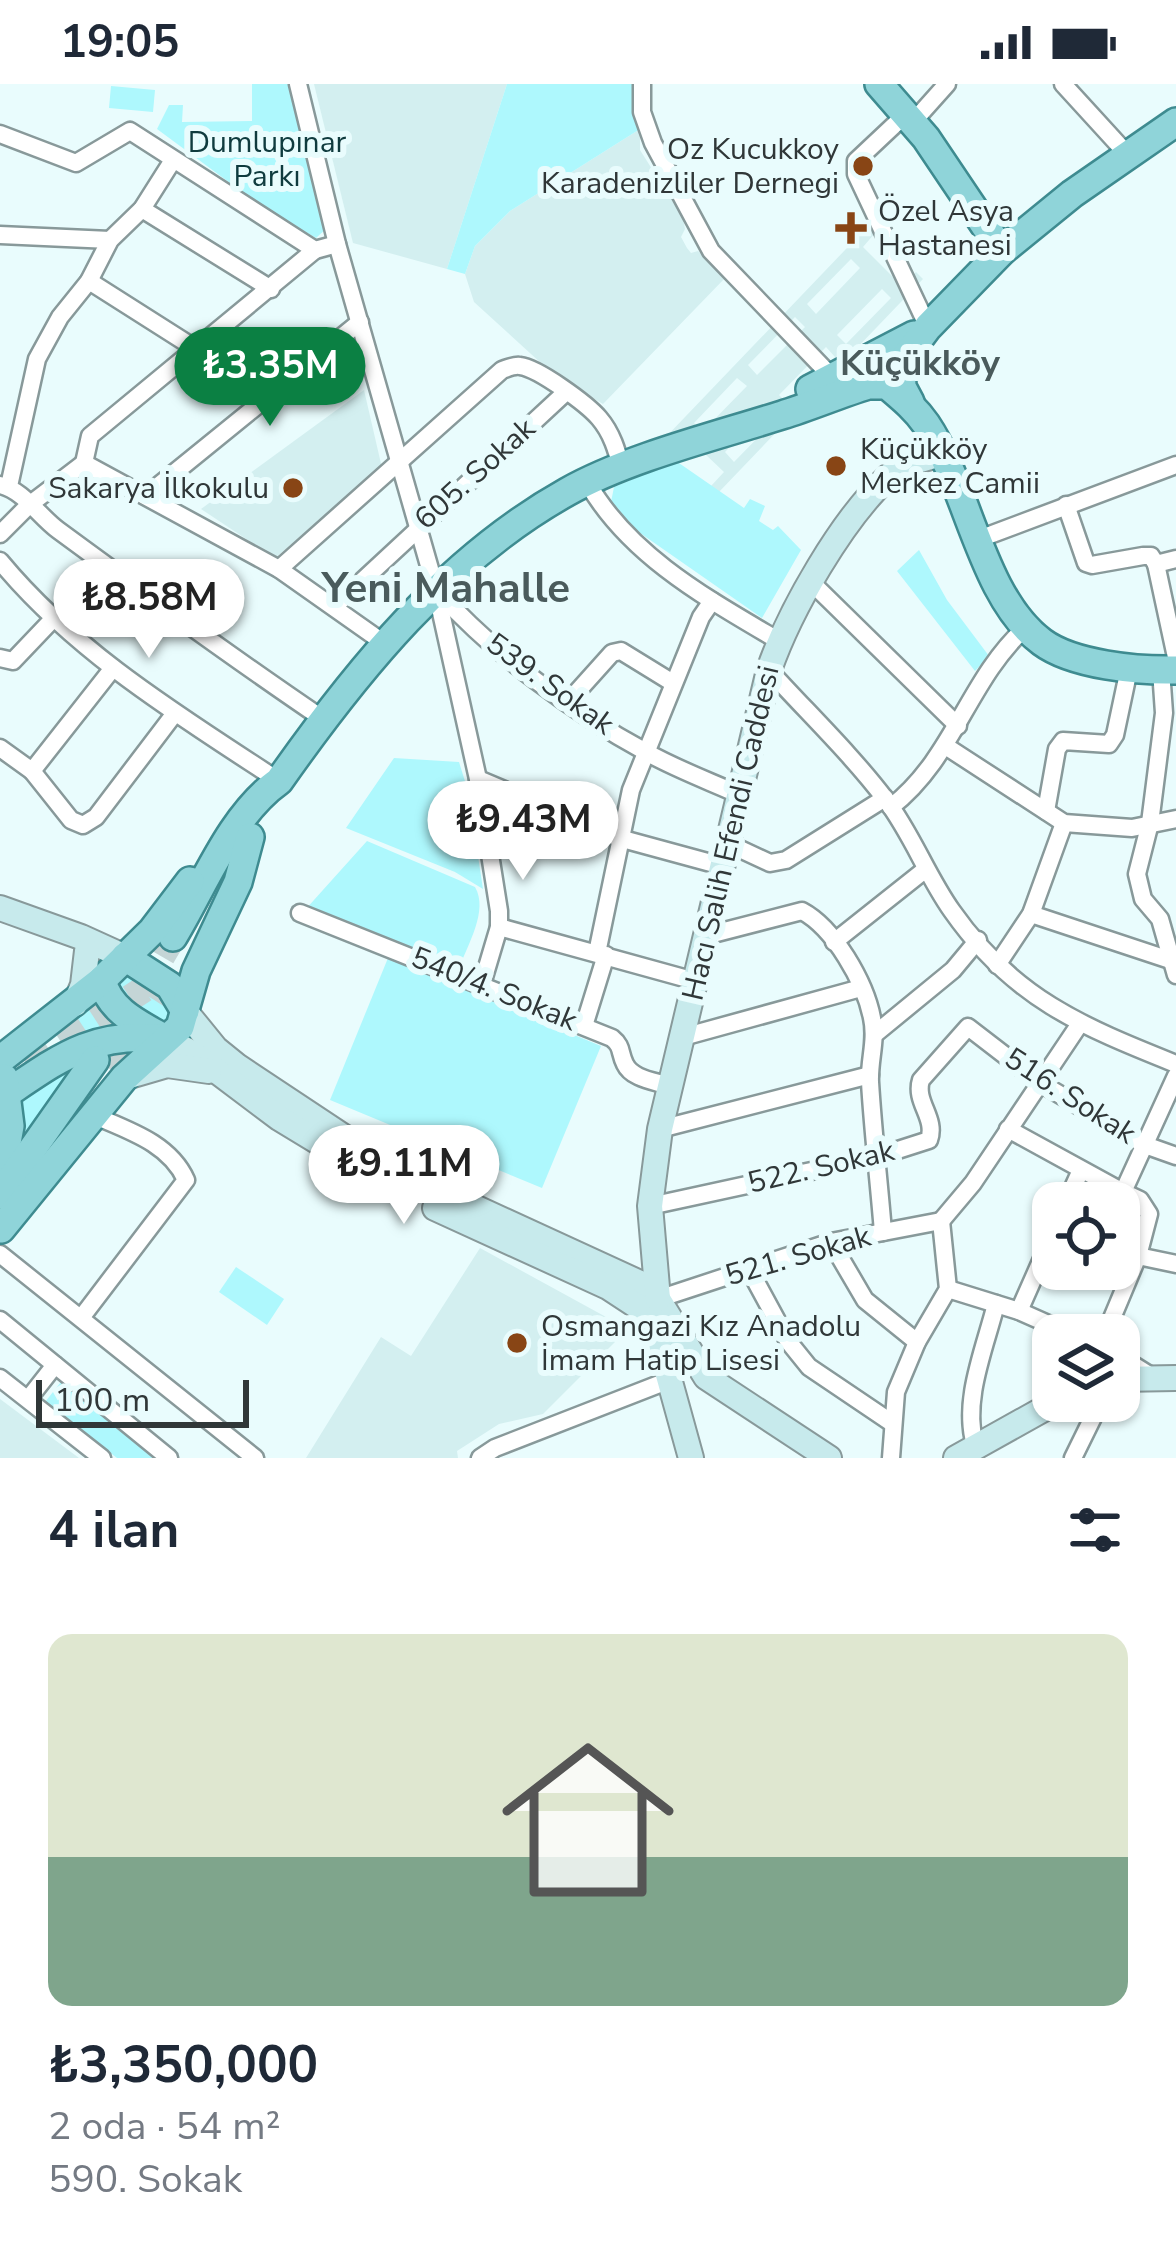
<!DOCTYPE html>
<html lang="tr">
<meta charset="utf-8">
<style>
:root{--surface:#fff;--page:#f2f2f3;--text:#1f2937;--muted:#747a83;--accent:#0b8043}
body{margin:0;font-family:"Nunito Sans",sans-serif;background:var(--page);color:var(--text);height:100vh;display:flex;flex-direction:column;font-size:45px;white-space:nowrap}
*{box-sizing:border-box;margin:0}
p{font-size:39px;color:var(--muted)}
.icon{flex:none;width:66px;height:66px;fill:none;stroke:currentColor;stroke-width:2;stroke-linecap:round;stroke-linejoin:round}
.map{position:relative;height:1374px;overflow:hidden}
.sheet{display:flex;flex-direction:column;background:var(--surface);flex:1}
.sheet>*{flex:none}
.tools{position:absolute;left:1032px;top:1098px;display:grid;gap:24px}
.tools a{display:grid;place-items:center;width:108px;height:108px;border-radius:24px;background:var(--surface);box-shadow:0 3px 9px #0004;font-size:60px}
.scale{position:absolute;left:36px;bottom:30px;width:213px;box-sizing:border-box;padding-left:12px;border:6px solid #303738;border-top:0;font-size:33px;line-height:42px;white-space:nowrap;color:#303738;-webkit-text-stroke:9px #e9fcfd;paint-order:stroke}
.price{position:absolute;translate:-50% -102px;padding:0 27px;border-radius:42px;background:#fff;color:#222;font-size:39px;line-height:78px;filter:drop-shadow(0 3px 6px #0008)}
.price::after{content:'';position:absolute;left:50%;top:72px;width:36px;height:27px;margin-left:-18px;background:inherit;clip-path:polygon(0 0,100% 0,50% 100%)}
.price.selected{background:var(--accent);color:#fff}
ul{padding:0;list-style:none}
li{display:grid;align-content:center;gap:24px;height:636px;padding:0 48px}
li span{display:grid;place-items:center;height:372px;border-radius:24px;color:#555}
li>.icon{margin-inline-start:auto}
span .icon{width:216px;height:216px;fill:#fffc;stroke-width:1}
li b{font-size:51px}
h2{display:flex;justify-content:space-between;align-items:center;height:144px;padding:0 48px;font-size:51px}
.status{display:flex;justify-content:space-between;align-items:center;height:84px;padding:0 60px;background:var(--surface);direction:ltr}
.status svg{height:33px;fill:currentColor}
.map>svg:first-child{display:block}
.built{fill:#d3eff0;fill-rule:evenodd}
.green{fill:#aef8fd}
.lines{fill:none;stroke-linecap:round;stroke-linejoin:round}
.primary-tunnel{stroke:#c4d5d6;stroke-width:27;stroke-dasharray:27 14;stroke-linecap:butt}
.street-casing{stroke:#88999a;stroke-width:21}
.secondary-casing{stroke:#88999a;stroke-width:28}
.primary-casing{stroke:#3e8b90;stroke-width:32}
.street{stroke:#fff;stroke-width:16}
.secondary{stroke:#c7eaec;stroke-width:24}
.primary{stroke:#8fd4d9;stroke-width:27}
.poi-dot{fill:#884515;stroke:#e9fcfd;stroke-width:4.5}
.labels{text-anchor:middle;dominant-baseline:central;stroke-width:12;stroke-linejoin:round;paint-order:stroke}
.park-label{font-size:30px;fill:#103b3e;stroke:#e9fcfd}
.poi-label{font-size:30px;fill:#303738;stroke:#e9fcfd;text-anchor:start}
.street-label{font-size:30px;fill:#303738;stroke:#e9fcfd}
.quarter-label{font-size:36px;font-weight:bold;fill:#4a5b5c;stroke:#e9fcfd}
.district-label{font-size:42px;font-weight:bold;fill:#4a5b5c;stroke:#e9fcfd}
</style>
<div class="status"><b>19:05</b><svg viewBox="0 0 49 12"><path d="M0 12V9h3v3zM5 12V6h3v6zM10 12V3h3v9zM15 12V0h3v12zM26 1h20v11H26zM47 4h2v5h-2z"/></svg></div>
<div class="map">
<svg width="1176" height="1374" viewBox="0 0 1176 1374">
<rect width="100%" height="100%" fill="#e9fcfd"/>
<g class="built">
<path d="M314,0H507L447,185L353,159Z"/>
<path d="M640,45V66L683,134L685,145L681,153L687,164L691,169L698,167L726,193L603,320L554,291L474,218L465,190L475,162L510,127Z"/>
<path d="M868,142L875,149L863,163L902,202L916,188L923,195L718,409L711,402L724,388L684,350L663,356ZM851,175L860,184L816,230L807,220ZM882,205L891,214L846,260L837,251ZM795,233L805,243L757,291L748,281ZM826,263L835,273L788,320L779,311ZM737,294L747,302L702,348L694,339ZM768,323L778,333L734,378L725,368Z"/>
<path d="M364,306L382,384L275,474L201,425Z"/>
<path d="M480,1164L628,1245L543,1330L499,1340L457,1367L458,1374H306L381,1253L411,1272Z"/>
<path d="M0,1315L79,1374H0Z"/>
</g>
<g class="green">
<path d="M252,0H288L327,144L316,154L261,122L157,45L169,21H183L182,38L252,37Z"/>
<path d="M507,0H634L640,45L510,127L475,162L465,190L447,185Z"/>
<path d="M111,2L155,6L153,28L109,24Z"/>
<path d="M676,377L744,424L750,415L765,422L759,437L773,446L778,442L801,466L762,534L630,442L611,418L614,403Z"/>
<path d="M919,466L947,516L989,572L975,587L897,487Z"/>
<path d="M394,674L459,678L468,707L483,805L455,788L346,744Z"/>
<path d="M367,757L475,803C489,827 467,861 459,885L305,826Z"/>
<path d="M388,874L601,962L542,1104L330,1016Z"/>
<path d="M122,890L157,904L174,928L164,942L127,926L115,893Z"/>
<path d="M90,921L114,943L75,955L56,947Z"/>
<path d="M79,975L25,1057L21,1012Z"/>
<path d="M236,1183L284,1215L267,1241L219,1208Z"/>
<path d="M65,1293L161,1374H117L45,1318Z"/>
</g>
<g class="lines">
<g class="primary-tunnel">
<path d="M141,908L173,853"/>
<path d="M27,981L144,905"/>
<path d="M110,985L170,893"/>
</g>
<g class="street-casing">
<g id="street">
<path d="M298,0L337,160L436,506L478,695L499,827V843L482,900"/>
<path d="M642,0V28L653,59L711,167L833,294"/>
<path d="M1063,0L1127,70"/>
<path d="M906,30L856,77V90L928,243"/>
<path d="M913,38L947,0"/>
<path d="M0,50L76,79L130,47L315,166L337,160"/>
<path d="M142,125L271,205"/>
<path d="M0,151L110,156"/>
<path d="M89,197L196,265"/>
<path d="M84,379L90,352L315,166"/>
<path d="M587,398C629,472 708,515 779,557"/>
<path d="M0,401C22,405 40,433 58,446C145,510 233,574 323,635"/>
<path d="M9,402L37,275L60,233L89,197L110,156L142,125L173,76"/>
<path d="M147,411L360,238"/>
<path d="M1066,421L1086,479L1092,481L1143,472H1151L1156,480L1176,475"/>
<path d="M0,450L29,421L84,379L279,485L384,559"/>
<path d="M979,455L1176,381"/>
<path d="M0,477C76,569 180,632 279,697"/>
<path d="M1156,480L1176,573"/>
<path d="M279,485L502,286C508,284 514,281 520,282C538,284 587,320 599,334C612,349 617,367 622,386"/>
<path d="M811,498L958,642"/>
<path d="M439,509C496,571 572,628 646,668C676,685 709,697 740,711"/>
<path d="M334,523L566,308"/>
<path d="M0,574L13,577L53,535"/>
<path d="M769,586C807,628 851,670 886,716C912,750 927,792 952,827C1013,914 1081,942 1176,980"/>
<path d="M1161,586L1164,629L1150,739L1137,790L1143,815L1160,835L1176,891"/>
<path d="M568,618L612,569L621,567L673,599"/>
<path d="M947,663L1064,739L1132,744L1176,735"/>
<path d="M0,664L32,687L113,584"/>
<path d="M32,687L71,736L83,741L96,733L175,629"/>
<path d="M478,695L619,754L722,782"/>
<path d="M891,723C954,674 968,596 1025,544"/>
<path d="M1046,727L1057,665L1063,657L1109,660L1115,651L1129,585"/>
<path d="M727,759L770,779L786,776L885,714"/>
<path d="M300,829L612,954C623,963 619,968 625,980C632,995 655,997 669,1002"/>
<path d="M1031,830L1173,877"/>
<path d="M499,843L695,897"/>
<path d="M705,852L802,827C834,844 865,898 872,934C877,956 869,976 870,998C873,1048 879,1098 883,1148"/>
<path d="M834,858L926,785"/>
<path d="M597,869L631,706L701,533L712,517"/>
<path d="M997,881L1031,830L1064,739"/>
<path d="M584,942L606,871"/>
<path d="M875,950L953,886L978,856"/>
<path d="M683,953L861,904"/>
<path d="M660,1045L870,991"/>
<path d="M1008,1045L1123,1108"/>
<path d="M1066,1119L1081,1086"/>
<path d="M650,1122L876,1073L929,1056C937,1034 914,1018 921,996L968,943L1042,1000L1145,1061L1176,1072"/>
<path d="M941,1137L973,1099L1079,941"/>
<path d="M831,1158L865,1216L917,1258"/>
<path d="M0,1170L255,1374"/>
<path d="M1138,1172L1176,1180"/>
<path d="M749,1185L788,1257L809,1283L892,1339"/>
<path d="M948,1205L1019,1227L1073,1251"/>
<path d="M658,1215L831,1158L941,1137"/>
<path d="M1019,1227L1053,1150"/>
<path d="M81,1234L186,1096C170,1060 130,1047 95,1032"/>
<path d="M0,1236L169,1374"/>
<path d="M1105,1251L1138,1172L1149,1130L1140,1116L1123,1108L1176,992"/>
<path d="M1119,1272L1154,1294"/>
<path d="M0,1294L102,1374"/>
<path d="M29,1314L55,1281"/>
<path d="M975,1361C962,1316 985,1264 996,1220"/>
<path d="M480,1374L495,1364L667,1297"/>
<path d="M891,1374L896,1308L917,1258L948,1205L941,1137"/>
<path d="M1073,1374L1101,1317"/>
</g>
</g>
<g class="secondary-casing">
<g id="secondary">
<path d="M0,824L81,853L125,873"/>
<path d="M75,920L83,901L87,867"/>
<path d="M185,927L216,965L237,982L368,1069L409,1093L642,1200L658,1215L706,1293L829,1374"/>
<path d="M165,955L194,970L279,1034L368,1088"/>
<path d="M126,993L167,981L209,987"/>
<path d="M435,1124L608,1203L640,1224L659,1258L691,1374"/>
<path d="M658,1215L650,1122L660,1045L769,586C790,526 842,435 889,392C902,380 924,375 941,370"/>
<path d="M1119,1295L1176,1294"/>
<path d="M956,1374L1058,1317"/>
</g>
</g>
<g class="primary-casing">
<g id="primary">
<path d="M879,0L926,54L1002,167"/>
<path d="M810,305L914,251"/>
<path d="M910,318L902,303L901,279L928,243L1002,167L1072,110L1176,38"/>
<path d="M173,853C204,802 230,732 279,697C357,586 447,475 567,408C627,374 716,352 782,331C811,322 839,310 868,301H887C901,313 915,324 926,340C968,402 981,513 1042,558C1073,581 1138,587 1176,586"/>
<path d="M125,873L170,902L185,927"/>
<path d="M102,896C109,926 137,939 162,953"/>
<path d="M0,976L102,896L152,847L190,797"/>
<path d="M0,1014C57,976 92,946 165,955"/>
<path d="M3,1104L2,1086L10,1042L4,994"/>
<path d="M0,1111L95,976"/>
<path d="M1,1145L124,994L180,943L196,887L238,798L250,753"/>
</g>
</g>
<use href="#street" class="street"/>
<use href="#secondary" class="secondary"/>
<use href="#primary" class="primary"/>
</g>
<g class="poi-dot">
<circle cx="863" cy="82" r="12"/>
<path d="M845 126h12v12h12v12h-12v12h-12v-12h-12v-12h12z"/>
<circle cx="836" cy="382" r="12"/>
<circle cx="293" cy="404" r="12"/>
<circle cx="517" cy="1259" r="12"/>
</g>
<g class="labels">
<g class="park-label">
<text x="267" y="58">Dumlupınar<tspan x="267" dy="34">Parkı</tspan></text>
</g>
<g class="poi-label">
<text x="839" y="65" text-anchor="end">Oz Kucukkoy<tspan x="839" dy="34">Karadenizliler Dernegi</tspan></text>
<text x="878" y="127">Özel Asya<tspan x="878" dy="34">Hastanesi</tspan></text>
<text x="860" y="365">Küçükköy<tspan x="860" dy="34">Merkez Camii</tspan></text>
<text x="269" y="404" text-anchor="end">Sakarya İlkokulu</text>
<text x="541" y="1242">Osmangazi Kız Anadolu<tspan x="541" dy="34">İmam Hatip Lisesi</tspan></text>
</g>
<g class="street-label">
<text transform="translate(475 390) rotate(-42)">605. Sokak</text>
<text transform="translate(550 600) rotate(36)">539. Sokak</text>
<text transform="translate(731 749) rotate(-77)">Hacı Salih Efendi Caddesi</text>
<text transform="translate(494 905) rotate(22)">540/4. Sokak</text>
<text transform="translate(1070 1012) rotate(33)">516. Sokak</text>
<text transform="translate(821 1083) rotate(-13)">522. Sokak</text>
<text transform="translate(798 1172) rotate(-16)">521. Sokak</text>
</g>
<g class="quarter-label">
<text x="920" y="279">Küçükköy</text>
</g>
<g class="district-label">
<text x="446" y="504">Yeni Mahalle</text>
</g>
</g>
</svg>
<div class="tools">
<a><svg class="icon" aria-label="locate" viewBox="0 0 24 24"><circle cx="12" cy="12" r="6"/><path d="M12 2v4M12 18v4M2 12h4M18 12h4"/></svg></a>
<a><svg class="icon" aria-label="layers" viewBox="0 0 24 24"><path d="M12 4l9 5-9 5-9-5zM3 14l9 5 9-5"/></svg></a>
</div>
<div class="scale">100 m</div>
<b class="price selected" style="left:270px;top:345px">₺3.35M</b>
<b class="price" style="left:149px;top:577px">₺8.58M</b>
<b class="price" style="left:523px;top:799px">₺9.43M</b>
<b class="price" style="left:404px;top:1143px">₺9.11M</b>
</div>
<section class="sheet">
<h2>4 ilan<svg class="icon" aria-label="filters" viewBox="0 0 24 24"><path d="M4 7h16M4 17h16"/><circle cx="9" cy="7" r="2"/><circle cx="15" cy="17" r="2"/></svg></h2>
<ul>
<li><span style="background:linear-gradient(#dfe7d0 60%,#7fa58c 0)"><svg class="icon" aria-label="home" viewBox="0 0 24 24"><path d="M3 11l9-7 9 7M6 9v11h12V9"/></svg></span><div><b>₺3,350,000</b><p>2 oda · 54 m²</p><p>590. Sokak</p></div></li>
</ul>
</section>
